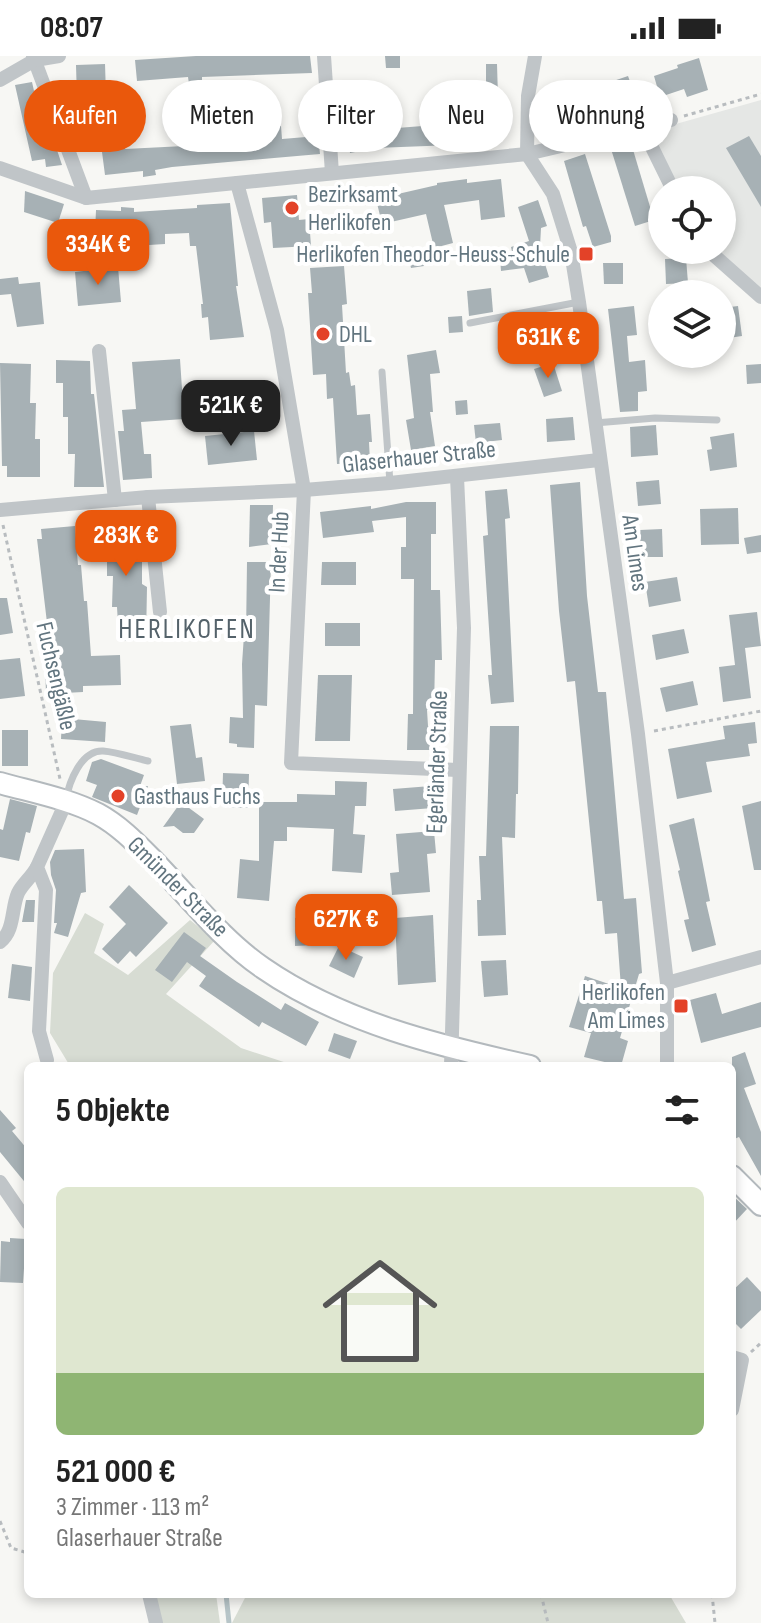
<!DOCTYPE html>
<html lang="de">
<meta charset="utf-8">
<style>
:root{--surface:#fff;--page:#f6f6f6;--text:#222;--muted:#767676;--line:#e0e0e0;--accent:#ea580c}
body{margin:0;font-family:"Sofia Sans Condensed",sans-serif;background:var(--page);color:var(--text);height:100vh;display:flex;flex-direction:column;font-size:30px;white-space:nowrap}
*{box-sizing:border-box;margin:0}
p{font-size:26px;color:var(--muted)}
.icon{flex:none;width:44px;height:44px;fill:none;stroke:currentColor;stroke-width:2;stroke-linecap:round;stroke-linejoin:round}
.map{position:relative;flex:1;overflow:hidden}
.drawer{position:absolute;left:24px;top:1006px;width:712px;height:536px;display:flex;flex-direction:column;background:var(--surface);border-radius:12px;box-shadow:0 4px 12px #0003}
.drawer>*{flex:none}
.guide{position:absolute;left:24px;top:24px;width:714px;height:72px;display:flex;gap:16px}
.fabs{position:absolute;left:648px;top:120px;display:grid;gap:16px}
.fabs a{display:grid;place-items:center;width:88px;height:88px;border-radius:50%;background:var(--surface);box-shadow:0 4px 12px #0003;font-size:40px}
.price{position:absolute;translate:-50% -68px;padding:0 18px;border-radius:16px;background:var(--accent);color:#fff;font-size:26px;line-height:52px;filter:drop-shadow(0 2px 4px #0008)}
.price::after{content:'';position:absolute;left:50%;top:48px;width:24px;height:18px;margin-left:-12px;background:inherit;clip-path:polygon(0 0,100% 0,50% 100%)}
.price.on{background:#222;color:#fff}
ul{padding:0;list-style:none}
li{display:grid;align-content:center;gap:16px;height:424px;padding:0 32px}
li+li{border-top:2px solid var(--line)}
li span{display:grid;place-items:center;height:248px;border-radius:12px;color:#555}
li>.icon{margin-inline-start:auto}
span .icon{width:144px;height:144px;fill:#fffc;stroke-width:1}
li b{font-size:34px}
h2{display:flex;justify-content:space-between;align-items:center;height:96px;padding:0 32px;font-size:34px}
.pill{padding:0 28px;border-radius:36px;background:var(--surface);box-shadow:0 4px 12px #0003;font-size:28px;line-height:72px}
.pill.on{background:var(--accent);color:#fff}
.status{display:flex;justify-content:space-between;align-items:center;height:56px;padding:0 40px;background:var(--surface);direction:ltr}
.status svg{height:22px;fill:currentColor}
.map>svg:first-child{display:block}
.built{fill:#e5e7e5}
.green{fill:#d7dcd3}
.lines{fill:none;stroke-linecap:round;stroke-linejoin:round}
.stream{stroke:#b7c5c8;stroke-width:5}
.building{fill:#a7b1b5}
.secondary-casing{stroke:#b3b9bd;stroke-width:24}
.path{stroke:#b8bcbf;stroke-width:3;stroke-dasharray:4 4;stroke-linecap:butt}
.lane{stroke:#c0c5c8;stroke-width:7}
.street{stroke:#c0c5c8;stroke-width:14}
.secondary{stroke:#fff;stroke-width:20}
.poi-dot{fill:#e34228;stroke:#fff;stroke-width:3}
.labels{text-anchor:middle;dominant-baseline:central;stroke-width:8;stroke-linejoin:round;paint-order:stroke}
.poi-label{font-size:24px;fill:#62757f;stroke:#fff;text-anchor:start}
.street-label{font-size:24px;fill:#62757f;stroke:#fff}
.quarter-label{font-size:28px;letter-spacing:2px;fill:#54626a;stroke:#fff}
</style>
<div class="status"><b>08:07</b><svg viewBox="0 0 49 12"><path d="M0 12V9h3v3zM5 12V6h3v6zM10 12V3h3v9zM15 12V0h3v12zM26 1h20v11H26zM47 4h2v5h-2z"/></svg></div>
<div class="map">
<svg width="761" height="1567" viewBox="0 0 761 1567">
<rect width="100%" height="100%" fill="#f7f7f4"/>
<path class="built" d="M761,44V233L717,194H722V134H680L651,75Z"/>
<g class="green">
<path d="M85,857L104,868L94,897L128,919L190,864L215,884L166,938L241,992L296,1010H70L50,977L53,917Z"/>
<path d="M151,1538H216L220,1567H158Z"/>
<path d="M247,1538H669L686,1567H232Z"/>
</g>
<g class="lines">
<path class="stream" d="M226,1538L229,1567"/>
</g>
<g class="building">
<path d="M196,0H310L312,17L202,21V27L189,28L188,21L137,25L135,4Z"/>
<path d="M385,0H400V12H386Z"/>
<path d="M699,2L708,34L687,41L684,33L660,41L654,20L678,12L677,9Z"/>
<path d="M105,8L106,40L77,42L76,9Z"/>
<path d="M486,8H497L498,41H507L509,71L478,74L479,88L375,92L350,97L347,76L435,69L433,48L452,47L453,51L486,49Z"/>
<path d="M628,20L636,42L616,49L621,61L602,68L590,33Z"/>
<path d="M32,26L42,71L46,70L48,86L54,85L62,109L46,111L45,103L32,105L15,29Z"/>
<path d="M281,70L282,83L318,80L320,98L172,111L155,114L156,119L143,121V115L105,119L99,73L123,71L125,93L224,88V85L262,82L261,71Z"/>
<path d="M749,80L761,100V151L726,92Z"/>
<path d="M631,87L654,164L635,170L611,93Z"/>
<path d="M585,98L611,180V186L593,191L586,170L583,171L564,105Z"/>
<path d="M467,123V127L501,123L505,161L481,164L479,144L444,149L453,187L434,192L426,158L382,168L376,143L437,129V127Z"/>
<path d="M25,135L64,148L58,167L24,156Z"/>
<path d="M297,139L299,164L309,163L311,190L273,192L271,166L264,167L262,142Z"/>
<path d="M538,144L547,170L541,172L540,191L549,221L529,227L524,212L501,215L500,202L513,200L511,191L529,185L518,151Z"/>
<path d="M230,147L238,230H236L244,281L210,284L208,261L202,262L201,248H203L196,190H190L189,177L165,178V188L149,189L148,175L122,173L121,191L109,190V178L95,177L96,154L121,155V151L134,152V156L197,152V149Z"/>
<path d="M420,192L424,210L411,212L407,194Z"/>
<path d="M686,202L688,227L666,228L665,203Z"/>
<path d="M603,207H623V228H604Z"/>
<path d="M344,210L347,248L342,249L346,317L349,316L351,330L355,329L357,359L370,358L372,386H369L370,406L337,408L333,342L327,343L326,318L313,319L308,237H312L310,212Z"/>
<path d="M118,211L121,246L78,250L75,216Z"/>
<path d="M18,221L19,228L40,226L44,268L17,271L11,238L0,239V223Z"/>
<path d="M491,232L493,256L469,260L467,235Z"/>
<path d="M634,250L637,279L627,280L629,306L645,304L647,335L638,336V355L620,356L608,253Z"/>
<path d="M738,250L742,280L722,283V252Z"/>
<path d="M462,260L463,276L449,277L448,261Z"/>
<path d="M527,266H547V290H528Z"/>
<path d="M436,294L440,317L430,318L433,356H430L435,390L411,394L406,364L414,362L407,299Z"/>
<path d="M180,303L184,363L141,366L144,398H151L152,422L123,424L118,375H124L122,354L136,353L132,306Z"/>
<path d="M56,304L90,305L91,338H94L104,431H74L75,398H68V361H63V327H56Z"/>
<path d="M0,307L31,308L30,347H36L35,383H40V421H7V410H2Z"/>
<path d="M553,307L562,335L544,341L534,313Z"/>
<path d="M761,308V327L747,328L746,309Z"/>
<path d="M467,344L468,358L456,359L455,345Z"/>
<path d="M573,361L575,384L547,386L546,363Z"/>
<path d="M500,367L502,384L476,387L474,369Z"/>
<path d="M656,369L658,399L631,401L630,371Z"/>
<path d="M254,375L257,404L208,409L205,380Z"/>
<path d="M734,377L737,411L710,415L707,394L712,393L710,381Z"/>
<path d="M659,424L661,448L638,450L636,426Z"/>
<path d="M580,426L587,540L598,636H606L624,843L636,842L642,917L639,918L620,982L628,985L621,1010L584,1001L591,977L569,971L585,920L621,932L617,877L605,878L602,845H597L575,625L567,626L559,555L550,429Z"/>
<path d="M507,433L510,462L505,463L514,646L491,648L488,619H492L483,480L488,479L485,435Z"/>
<path d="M406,446H436V478H431V534H440L442,604H435L434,654H427L428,670H434L433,694H407L408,658H413L414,523H401V491H406V461L372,465L374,476L323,482L320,456L371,450V453Z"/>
<path d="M250,449H273L272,488L249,491Z"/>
<path d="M738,452L739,488L701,489L700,453Z"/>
<path d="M102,462L136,463V497H142V528L147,531L146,584L119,585L117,551H112L113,520H107V485H101Z"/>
<path d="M75,470L78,509H81L84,545H87L91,600L120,599L121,629L83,630V636L46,638L45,606H56L53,575H48L37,483H42L41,473Z"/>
<path d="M662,473L663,501H641L640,474Z"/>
<path d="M761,479V496L747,498L744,482Z"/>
<path d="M247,506H271L267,650L255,649L254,692L237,691V688L229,687L230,661L243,662L242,608L244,579H246Z"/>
<path d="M322,506H356V529H321Z"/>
<path d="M677,521L681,545L649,551L645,526Z"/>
<path d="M0,542H7L13,577L0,579Z"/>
<path d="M757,556L761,590L745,592L751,642L723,646L719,611L735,609L729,559Z"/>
<rect x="325" y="567" width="35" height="23"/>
<path d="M684,573L689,597L656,604L652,579Z"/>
<path d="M20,602L25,640L0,643V604Z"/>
<path d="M318,619H352L350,685H315Z"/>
<path d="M693,625L698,649L666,656L660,632Z"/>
<path d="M62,662L106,666L105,686L61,683Z"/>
<path d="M755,666L757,687L748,688L750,700L706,706L712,736L677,743L668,693L725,683L723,670Z"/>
<path d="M191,668L196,702L202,701L205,725L177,728L170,670Z"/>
<path d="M490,670H519L518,738H516L515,782L502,781L506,879L478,880L477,844H481L479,800H486Z"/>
<rect x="2" y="674" width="26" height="36"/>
<path d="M101,703L144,719L140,730H148L137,759L92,741L97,729L86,725L92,706Z"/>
<path d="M223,717L249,718L248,752L222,751Z"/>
<path d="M335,725L367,726L366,750H355L353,778L365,779L362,817L332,815L334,773L287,771V785H274L269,845L237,842L240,803L259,805V746H297V738L335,739Z"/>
<path d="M431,730L433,752L395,755L393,733Z"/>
<path d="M10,743L37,750L30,777L26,776L19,805L0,801V773L3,774Z"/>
<path d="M761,745V814H754L742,750Z"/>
<path d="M181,746L204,763L194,777H183L174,770L163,771Z"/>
<path d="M694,762L710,845L706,846L716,889L692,896L684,864L689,863L678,815L680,814L669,769Z"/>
<path d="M434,775L436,797L427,798L430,836L392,839L390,817L399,816L396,778Z"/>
<path d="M84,793L86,836L81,837L68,881L54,877L57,867H54L56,834L51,819L50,806L55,794Z"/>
<path d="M129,829L168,867L136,901L130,895L118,908L102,893L126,868L109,851Z"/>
<path d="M26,844H35L34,866H22Z"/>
<path d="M433,859L436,926L398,929L395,862Z"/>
<path d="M315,861L316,889L295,890V862Z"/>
<path d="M184,876L206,892L200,900L237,926L281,954L285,947L319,966L306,990L262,966L259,971L199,930L206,920L187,906L172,926L155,914Z"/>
<path d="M339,890L363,901L354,922L329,910Z"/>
<path d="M506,904L508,939L484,941L481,905Z"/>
<path d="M12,908L32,911L30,945L8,942Z"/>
<path d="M716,937L722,958L761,946V971L701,987L690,944Z"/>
<path d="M334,977L357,985L350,1003L328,995Z"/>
<path d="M745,996L756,1028L744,1032L761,1076V1120L739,1081L732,1084V1001Z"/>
<path d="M0,1054L16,1072L12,1075L28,1094V1130L0,1096Z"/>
<path d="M732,1139L747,1153L732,1169Z"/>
<path d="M10,1182L26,1183L23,1227L0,1226L1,1185L10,1186Z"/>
<path d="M747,1221L761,1236V1254L741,1273L732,1264V1235Z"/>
</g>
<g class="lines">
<g class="secondary-casing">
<g id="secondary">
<path d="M0,727C32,736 69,743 98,758C120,770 137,788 154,805C189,841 222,884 263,912C341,966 439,990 530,1010"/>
<path d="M732,1120L761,1149"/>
</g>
</g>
<g class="path">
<path d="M544,46L559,52L574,71"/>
<path d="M684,60L761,38"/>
<path d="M3,469L60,723"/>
<path d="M654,675L761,655"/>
<path d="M751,1296L761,1287"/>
<path d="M0,1465L11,1492L28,1497"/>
<path d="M541,1538L548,1567"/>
<path d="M712,1538L715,1567"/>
</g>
<g class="lane">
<path d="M470,267L579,246"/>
<path d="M382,316L390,427"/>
<path d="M595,367L655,362L717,364"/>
<path d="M66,744C69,726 81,694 103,695C117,696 134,702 148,705"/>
</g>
<g class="street">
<path d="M33,0L86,142"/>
<path d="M324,0L332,117"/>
<path d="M535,0L528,40L527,98L553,138L571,196L579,246L638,678L667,927V1010"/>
<path d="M0,24L35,4L59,0"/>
<path d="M642,71L673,134"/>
<path d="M0,112L86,142L527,98L671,64"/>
<path d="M237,127L277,274L304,434L291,707L458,714"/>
<path d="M708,194L761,241"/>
<path d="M99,295L115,444"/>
<path d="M148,441L160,556"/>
<path d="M0,454L148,441L304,434L390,427L599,404"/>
<path d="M0,886C15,874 11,853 18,837C22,828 31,822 37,811"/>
<path d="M667,927L761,901"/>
<path d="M47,1004L39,975L46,834L37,811L66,746"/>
<path d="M451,1010L464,572L457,421"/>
<path d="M0,1126L28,1167"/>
<path d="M732,1301L742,1304L732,1354"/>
<path d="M149,1538L156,1567"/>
</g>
<use href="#secondary" class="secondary"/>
</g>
<g class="poi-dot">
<circle cx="292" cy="152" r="8"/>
<rect x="578" y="190" width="16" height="16" rx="4"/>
<circle cx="323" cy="278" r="8"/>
<circle cx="118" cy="740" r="8"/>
<rect x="673" y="942" width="16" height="16" rx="4"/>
</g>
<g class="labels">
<g class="poi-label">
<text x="308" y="138">Bezirksamt<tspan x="308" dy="28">Herlikofen</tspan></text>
<text x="570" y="198" text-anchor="end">Herlikofen Theodor-Heuss-Schule</text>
<text x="339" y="278">DHL</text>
<text x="134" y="740">Gasthaus Fuchs</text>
<text x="665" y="936" text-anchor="end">Herlikofen<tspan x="665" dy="28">Am Limes</tspan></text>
</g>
<g class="street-label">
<text transform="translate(419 401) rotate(-6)">Glaserhauer Straße</text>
<text transform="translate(279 496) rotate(-87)">In der Hub</text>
<text transform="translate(635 497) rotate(82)">Am Limes</text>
<text transform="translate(56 620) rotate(77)">Fuchsengäßle</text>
<text transform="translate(437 706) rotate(-88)">Egerländer Straße</text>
<text transform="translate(178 831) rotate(45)">Gmünder Straße</text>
</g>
<g class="quarter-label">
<text x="187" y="573">HERLIKOFEN</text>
</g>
</g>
</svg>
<div class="fabs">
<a><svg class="icon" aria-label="locate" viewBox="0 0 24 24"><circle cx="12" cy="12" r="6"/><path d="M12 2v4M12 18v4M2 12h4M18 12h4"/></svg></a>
<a><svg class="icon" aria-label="layers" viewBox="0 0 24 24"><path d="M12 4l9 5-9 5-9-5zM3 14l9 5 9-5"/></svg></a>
</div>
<b class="price" style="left:98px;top:231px">334K €</b>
<b class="price" style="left:548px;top:324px">631K €</b>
<b class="price on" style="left:231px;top:392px">521K €</b>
<b class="price" style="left:126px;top:522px">283K €</b>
<b class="price" style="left:346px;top:906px">627K €</b>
<div class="guide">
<a class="pill on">Kaufen</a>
<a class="pill">Mieten</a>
<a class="pill">Filter</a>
<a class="pill">Neu</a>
<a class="pill">Wohnung</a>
</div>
<section class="drawer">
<h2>5 Objekte<svg class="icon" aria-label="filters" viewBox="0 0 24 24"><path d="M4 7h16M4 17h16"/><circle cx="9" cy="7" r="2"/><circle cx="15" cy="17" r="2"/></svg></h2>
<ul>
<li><span style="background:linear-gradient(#dfe7d0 75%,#8fb573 0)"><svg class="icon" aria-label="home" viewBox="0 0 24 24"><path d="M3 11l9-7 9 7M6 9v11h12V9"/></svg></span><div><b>521 000 €</b><p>3 Zimmer · 113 m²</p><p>Glaserhauer Straße</p></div></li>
</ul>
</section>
</div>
